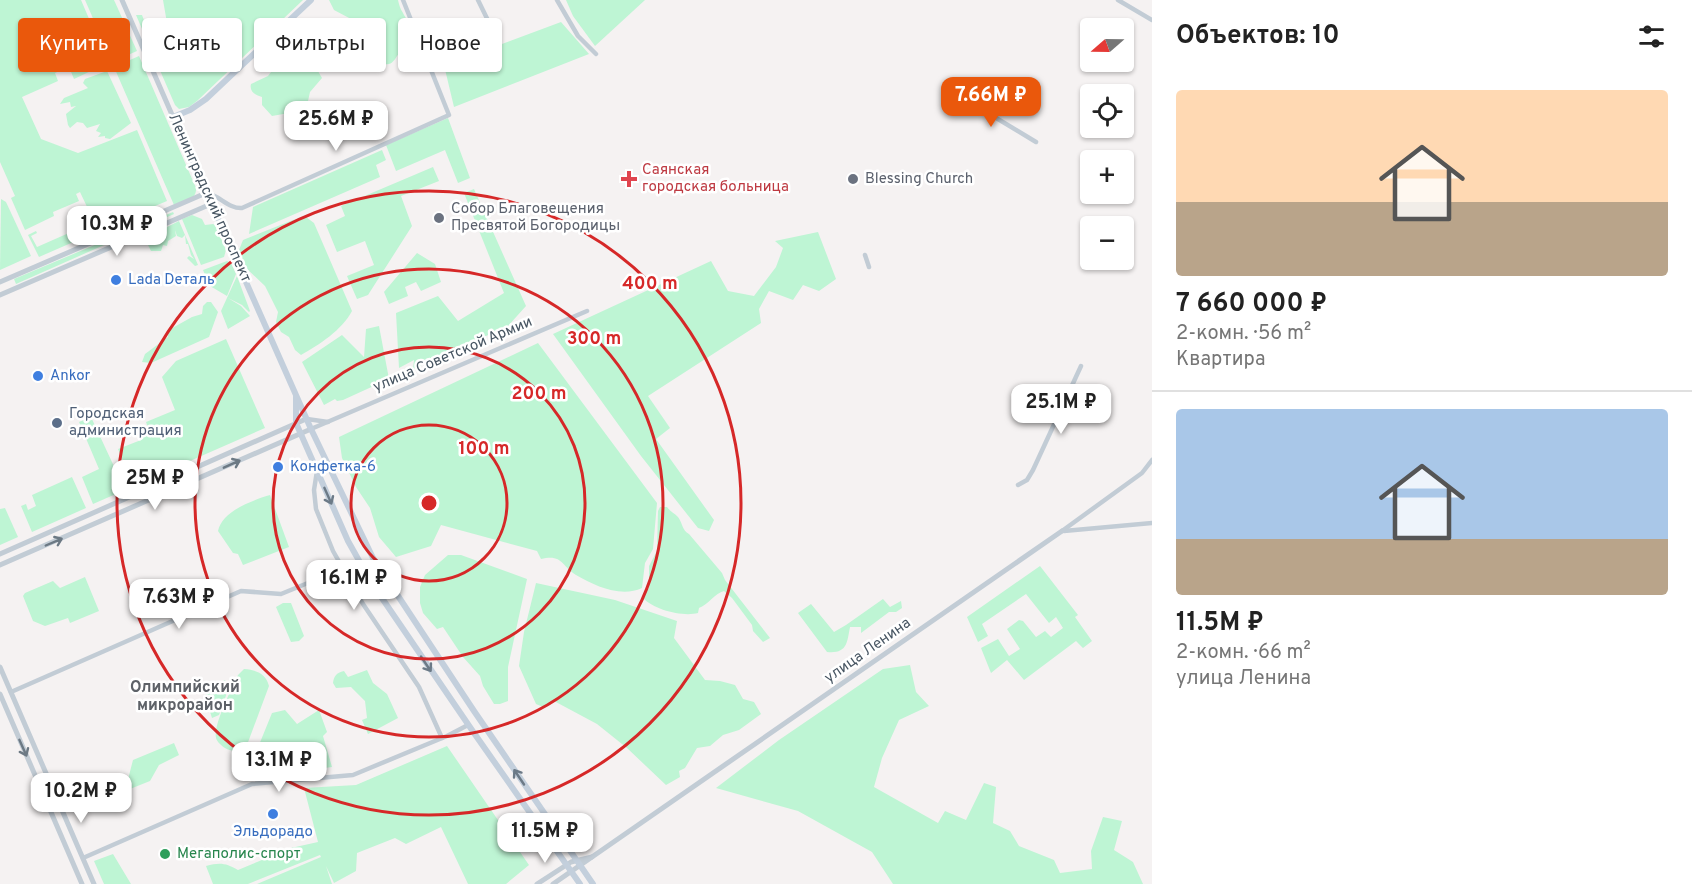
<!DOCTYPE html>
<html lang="ru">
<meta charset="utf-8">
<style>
:root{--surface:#fff;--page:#f2f2f2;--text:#222;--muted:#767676;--line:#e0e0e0;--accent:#ea580c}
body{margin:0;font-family:Overpass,sans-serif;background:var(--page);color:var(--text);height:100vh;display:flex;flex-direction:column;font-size:22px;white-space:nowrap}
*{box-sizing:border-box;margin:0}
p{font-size:20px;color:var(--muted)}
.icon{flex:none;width:33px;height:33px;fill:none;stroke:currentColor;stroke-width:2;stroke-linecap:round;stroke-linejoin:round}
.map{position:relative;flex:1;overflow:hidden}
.sheet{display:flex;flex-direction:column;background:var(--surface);width:540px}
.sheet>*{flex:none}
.hud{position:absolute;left:18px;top:18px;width:570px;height:54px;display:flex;gap:12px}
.needle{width:39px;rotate:250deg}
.controls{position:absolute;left:1080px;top:18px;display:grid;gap:12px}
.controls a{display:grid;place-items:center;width:54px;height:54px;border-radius:6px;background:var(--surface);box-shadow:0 2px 4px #0004;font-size:30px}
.price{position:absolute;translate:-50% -51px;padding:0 14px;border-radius:12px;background:#fff;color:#222;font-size:20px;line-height:39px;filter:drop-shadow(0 2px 3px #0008)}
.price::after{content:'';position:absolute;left:50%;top:36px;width:18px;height:14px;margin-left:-9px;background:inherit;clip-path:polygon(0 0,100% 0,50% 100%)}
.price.selected{background:var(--accent);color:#fff}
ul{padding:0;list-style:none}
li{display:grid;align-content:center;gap:12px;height:318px;padding:0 24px}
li+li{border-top:2px solid var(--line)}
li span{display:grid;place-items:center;height:186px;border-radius:6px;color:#555}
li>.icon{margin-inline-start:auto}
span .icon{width:108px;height:108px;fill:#fffc;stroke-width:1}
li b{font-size:26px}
h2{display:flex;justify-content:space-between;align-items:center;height:72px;padding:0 24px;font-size:26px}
.tag{padding:0 21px;border-radius:6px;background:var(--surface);box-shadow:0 2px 4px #0004;font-size:21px;line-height:54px}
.tag.selected{background:var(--accent);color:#fff}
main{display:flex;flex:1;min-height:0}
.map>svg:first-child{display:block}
.green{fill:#bef5d4}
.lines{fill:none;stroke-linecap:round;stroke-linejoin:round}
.minor{stroke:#c2ccd5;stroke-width:4.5}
.tertiary{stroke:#c2ccd5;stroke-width:5}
.secondary{stroke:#c3cfdc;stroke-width:6}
.oneway{stroke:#6c7984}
.oneway2{stroke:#6c7a87}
.ring{fill:none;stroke:#d62828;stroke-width:3}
.health-dot{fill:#e0444e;stroke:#fff;stroke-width:2}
.worship-dot{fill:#6b7280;stroke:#fff;stroke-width:2}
.shop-dot{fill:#3f7fe0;stroke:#fff;stroke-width:2}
.service-dot{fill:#5c6f8a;stroke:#fff;stroke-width:2}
.leisure-dot{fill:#2e9e5b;stroke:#fff;stroke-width:2}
.labels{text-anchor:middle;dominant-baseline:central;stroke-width:5;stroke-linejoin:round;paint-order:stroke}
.health-label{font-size:15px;fill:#be3a42;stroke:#fff;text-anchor:start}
.worship-label{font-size:15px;fill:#5b616d;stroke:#fff;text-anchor:start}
.street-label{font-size:15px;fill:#475562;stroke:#fff}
.shop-label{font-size:15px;fill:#366cbe;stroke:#fff;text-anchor:start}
.service-label{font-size:15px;fill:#4e5e75;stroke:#fff;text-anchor:start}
.leisure-label{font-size:15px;fill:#27864d;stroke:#fff;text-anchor:start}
.neighbourhood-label{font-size:16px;font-weight:bold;fill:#5e6268;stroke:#fff}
.centre{fill:#d62828;stroke:#fff;stroke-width:3}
.ring-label{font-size:18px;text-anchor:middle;font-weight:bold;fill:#d62828;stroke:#fff;stroke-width:5;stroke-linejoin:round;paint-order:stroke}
</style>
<main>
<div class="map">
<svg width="1152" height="884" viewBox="0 0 1152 884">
<rect width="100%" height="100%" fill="#f5f2f2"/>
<g class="green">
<path d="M0,0H81L108,63L74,79L69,67L55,73L58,81L22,97L41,139L78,153L137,130L167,201L98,230L80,192L76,194L79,201L53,212L54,216L25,230L11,198L15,196L0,162Z"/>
<path d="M85,0H114L137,51L112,62Z"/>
<path d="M163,0H303L197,101L189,107L179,109L175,105L136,15H142L147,28L167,23Z"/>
<path d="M329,0H398C399,4 400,9 403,13C407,22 422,36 412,46C408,51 401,50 397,56C394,61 390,67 383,63C375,59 378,48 375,43C373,40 370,39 367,37V33L351,19L334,10Z"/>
<path d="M566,0H645L595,46L573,16Z"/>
<path d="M436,22L447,36H459L467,57L561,22L589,54L454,107L443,61L427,45Z"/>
<path d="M289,54L315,66L322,78L310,92L308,101L289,113L272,116L262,105V97C256,95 249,92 251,84L268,76L271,72L270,65L275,60Z"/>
<path d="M139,56L196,188C197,200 184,201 174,205L114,67Z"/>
<path d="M107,71L131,123L110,139L105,138V136L98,137L101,133L96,131L100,124L87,128L83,123L77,122L70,128L68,125L66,114L76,106L71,107L70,102L60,104L64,98L88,88L83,83L85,79Z"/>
<path d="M448,118L470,178L458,183L445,150L396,171L386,145Z"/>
<path d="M382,150L386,160L376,165L380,177L249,234L253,207Z"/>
<path d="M433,167L439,181L401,196L412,226L368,295L357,299L347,276L374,265L365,241L337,252L326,225L345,216L341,206Z"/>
<path d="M474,189L526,306L508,326L413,369L414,360L399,368L396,313L438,296L458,321L504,293L464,193Z"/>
<path d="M1,199L6,202L31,256L0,270Z"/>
<path d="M80,209L85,211L94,233L39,257L28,235L36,231L37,233L31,236L37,247L87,225L82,212L75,215L74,212Z"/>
<path d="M173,212L174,214L16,284L14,279Z"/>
<path d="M192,215L202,219L205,225L213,224L215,225L226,250L224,257L201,265L182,219Z"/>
<path d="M306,217L314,223L352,311C342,330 319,345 301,355L295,350L289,337L281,332L276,322L278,312L265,286L246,268L239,250L243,240L293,220Z"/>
<path d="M179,221L198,265L195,266L187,258L189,256L194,259L191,255L188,244H186L185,235L182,238L177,236L175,230L176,236L168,241L167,246L163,245L161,251H151L147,243L149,236Z"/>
<path d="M818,232L836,279L819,291L803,285L793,300L769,291L759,309L761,323L648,396L670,428L656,439L714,520L709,531L698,528L641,456L553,334L711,261L728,291L754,296L776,267L783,248L775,241Z"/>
<path d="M417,253L435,264L441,282L421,291L416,282L405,287L408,296L389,304L384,292Z"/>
<path d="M227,261L231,263L236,274L227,296L210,286L203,270Z"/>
<path d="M237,276L250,311L249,312L242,305L228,298L241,306L250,316L228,329L221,311Z"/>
<path d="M207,302H211L218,312L209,337L151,363L142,362L145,354L168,337L167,331L192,317L202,314L203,306Z"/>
<path d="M379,326L389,379L343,400L337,401L335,399L324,405L302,362L342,335L364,357L366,329Z"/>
<path d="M226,339L265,428L133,486L118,449L141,440L148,428L146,422L175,410L162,377L176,361Z"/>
<path d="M538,343L657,503L653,549L645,563L642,588C621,598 595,586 576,575C561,566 563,554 541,559L537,551L441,525L431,546L396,557L379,537L370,508L356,487L342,458L339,437Z"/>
<path d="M91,417L125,490L93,504L82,477L99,469L79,422Z"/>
<path d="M72,477L86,508L32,532L21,506L26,504L28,510L36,506L32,495Z"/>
<path d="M270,495L289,547L243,565L238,554L233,553L218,531C222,511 253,500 270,495Z"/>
<path d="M660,507H667C671,512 674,513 678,517C683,524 682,530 689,534L722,573L725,580L770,638L763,642L753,631L752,625L732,598L724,591C715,593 709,604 699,608L698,613C683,617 654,610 643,598L644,593L649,588V566L657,551L658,511Z"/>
<path d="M5,508L18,537L0,545V509Z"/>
<path d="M448,555H461L527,579L508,667V701L500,704H494L483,686L480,676L463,657L443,627L437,629L423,613L420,603V587L425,575Z"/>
<path d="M1040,566L1078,615L1075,617L1092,641L1083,648L1076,641L1024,680L1007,660L991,673L981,648L998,639L1009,656L1020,649L1007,629L1019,620L1023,621L1036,637L1045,631L1051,637L1063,628L1056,617L1049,623L1026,594L982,624L988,636L978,642L967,617Z"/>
<path d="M85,577L99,611L70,623L68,618L45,626L33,621L23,596L25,593L53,581L60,588Z"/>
<path d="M536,583L615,600L677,621L674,638L705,680L720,681L735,685L743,699L754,702L761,714L739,730L723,735L710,746L697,748L685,768L679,771L680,777L666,785L627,748L597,724L554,701L543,707L536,704L519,666L524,632Z"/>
<path d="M883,599L890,607L901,601L902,608L896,612H889L861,633V627H850C847,643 847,654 827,652L798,613L811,604L834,632L846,625Z"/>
<path d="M283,603H291L304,636L299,641L291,642L276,607Z"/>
<path d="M910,665L916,692L929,706L899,720L882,758L874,787L938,823L945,811L966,820L984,783L996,787L993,823L1010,831L1019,846L1054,860L1060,873L1092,869L1091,851L1103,817L1122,821L1114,850L1133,862L1143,884H893L872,852L798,811L716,788L779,740L883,669Z"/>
<path d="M244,669C257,670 266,674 269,686L247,745C240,750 234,753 225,748C222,746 217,742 216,738C213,725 232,688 238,675Z"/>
<path d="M367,670L373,683L387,694L398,718L368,734L362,720L367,718L365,701L351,687L336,688L333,683C334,676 336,673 344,671L348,677Z"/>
<path d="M225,680L228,690L219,715L212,718L206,699L205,690Z"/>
<path d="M285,710L297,724L319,710L327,732L323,736L332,767L250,778L248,772L272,713Z"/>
<path d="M174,743L179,755L159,765L150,781L125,791L133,760Z"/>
<path d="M447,746L529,865L506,884H468L441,827L406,844L395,838L357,853L356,871L334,883L326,866L332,884H257L321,857L320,855L248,884H213L206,866C220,862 226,863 238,870L291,848L318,842L304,788L356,785Z"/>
<path d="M113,854L131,884H104L94,861Z"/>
</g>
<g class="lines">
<g class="minor">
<path d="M478,0L498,41"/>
<path d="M557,0L578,36L596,54"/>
<path d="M1118,0L1152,20"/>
<path d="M958,95L1036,142"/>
<path d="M207,193C220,196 229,209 242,208L449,115L403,0"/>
<path d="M865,255L869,267"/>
<path d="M307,419L328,422"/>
<path d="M311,429L587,311"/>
<path d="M317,471L314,490L316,509L333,551L363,604L419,687L442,738"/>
<path d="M1018,485L1027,480L1033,470L1081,366"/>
<path d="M1062,531L1142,473L1152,460"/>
<path d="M1064,531L1152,523"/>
<path d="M11,692L241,591L281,594L342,569"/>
<path d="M83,858L252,784L353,775L447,736L468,725"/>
</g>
<g class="tertiary">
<path d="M122,0L173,117"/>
<path d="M0,282L206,193"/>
<path d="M0,295L211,204"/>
<path d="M0,554L306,419"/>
<path d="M0,565L311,429"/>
<path d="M0,667L94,884"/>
<path d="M0,694L82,884"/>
<path d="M537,884L571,862L592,857"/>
<path d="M553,884L1062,531"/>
</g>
<g class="secondary">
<path d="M311,0L206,99L190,110L173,117L311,429L373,558L474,711L593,884"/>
<path d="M296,397V423L348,541L371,582L474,733L580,884"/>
</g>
</g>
<defs><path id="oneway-shaft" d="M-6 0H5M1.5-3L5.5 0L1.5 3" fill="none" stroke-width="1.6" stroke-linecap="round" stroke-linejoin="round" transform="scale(1.5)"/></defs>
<g class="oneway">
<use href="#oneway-shaft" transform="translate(232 464) rotate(-24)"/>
<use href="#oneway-shaft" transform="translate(54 542) rotate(-23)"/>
<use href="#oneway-shaft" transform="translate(23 748) rotate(66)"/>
</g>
<g class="oneway2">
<use href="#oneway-shaft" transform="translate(328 496) rotate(66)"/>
<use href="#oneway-shaft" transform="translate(426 664) rotate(56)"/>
<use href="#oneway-shaft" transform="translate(519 777) rotate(-124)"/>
</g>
<g class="ring">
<circle cx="429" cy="503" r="78"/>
<circle cx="429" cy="503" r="156"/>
<circle cx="429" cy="503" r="234"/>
<circle cx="429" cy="503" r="312"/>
</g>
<path class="health-dot" d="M626 170h6v6h6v6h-6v6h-6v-6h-6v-6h6z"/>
<g class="worship-dot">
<circle cx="853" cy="179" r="6"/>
<circle cx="439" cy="218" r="6"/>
</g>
<g class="shop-dot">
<circle cx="116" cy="280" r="6"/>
<circle cx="38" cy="376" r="6"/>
<circle cx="278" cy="467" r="6"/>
<circle cx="273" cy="814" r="6"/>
</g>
<circle class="service-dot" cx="57" cy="423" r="6"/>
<circle class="leisure-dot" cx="165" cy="854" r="6"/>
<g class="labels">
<g class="health-label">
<text x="642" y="170">Саянская<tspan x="642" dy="17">городская больница</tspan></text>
</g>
<g class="worship-label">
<text x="865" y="179">Blessing Church</text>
<text x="451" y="209">Собор Благовещения<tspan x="451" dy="17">Пресвятой Богородицы</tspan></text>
</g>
<g class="street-label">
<text transform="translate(209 198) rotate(66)">Ленинградский проспект</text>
<text transform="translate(453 355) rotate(-23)">улица Советской Армии</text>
<text transform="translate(868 651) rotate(-35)">улица Ленина</text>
</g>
<g class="shop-label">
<text x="128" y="280">Lada Dеталь</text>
<text x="50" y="376">Ankor</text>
<text x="290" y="467">Конфетка-6</text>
<text x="273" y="832" text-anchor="middle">Эльдорадо</text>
</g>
<g class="service-label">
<text x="69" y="414">Городская<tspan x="69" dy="17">администрация</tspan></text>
</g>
<g class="leisure-label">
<text x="177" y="854">Мегаполис-спорт</text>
</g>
<g class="neighbourhood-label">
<text x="185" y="688">Олимпийский<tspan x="185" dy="18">микрорайон</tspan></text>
</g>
</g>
<circle cx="429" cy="503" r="9" class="centre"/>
<g class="ring-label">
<text x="650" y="289">400 m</text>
<text x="594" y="344">300 m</text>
<text x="539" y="399">200 m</text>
<text x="484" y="454">100 m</text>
</g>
</svg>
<div class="controls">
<a><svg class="needle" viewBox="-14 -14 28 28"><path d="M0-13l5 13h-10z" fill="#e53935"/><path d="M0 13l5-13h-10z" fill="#767676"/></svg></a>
<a><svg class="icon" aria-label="locate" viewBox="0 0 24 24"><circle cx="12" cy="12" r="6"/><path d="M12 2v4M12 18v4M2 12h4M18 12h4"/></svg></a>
<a>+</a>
<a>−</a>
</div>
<b class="price selected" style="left:991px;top:128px">7.66M ₽</b>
<b class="price" style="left:336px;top:152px">25.6M ₽</b>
<b class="price" style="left:117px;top:257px">10.3M ₽</b>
<b class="price" style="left:1061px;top:435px">25.1M ₽</b>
<b class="price" style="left:155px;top:511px">25M ₽</b>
<b class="price" style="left:354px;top:611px">16.1M ₽</b>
<b class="price" style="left:179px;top:630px">7.63M ₽</b>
<b class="price" style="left:279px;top:793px">13.1M ₽</b>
<b class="price" style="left:81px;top:824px">10.2M ₽</b>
<b class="price" style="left:545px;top:864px">11.5M ₽</b>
<div class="hud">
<a class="tag selected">Купить</a>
<a class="tag">Снять</a>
<a class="tag">Фильтры</a>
<a class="tag">Новое</a>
</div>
</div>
<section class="sheet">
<h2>Объектов: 10<svg class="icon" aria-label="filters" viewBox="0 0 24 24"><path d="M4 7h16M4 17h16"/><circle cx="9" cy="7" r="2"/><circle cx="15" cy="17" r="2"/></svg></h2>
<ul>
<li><span style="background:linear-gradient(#ffd9b3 60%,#b9a48a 0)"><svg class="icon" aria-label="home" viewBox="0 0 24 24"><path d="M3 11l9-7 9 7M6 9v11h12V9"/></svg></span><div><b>7 660 000 ₽</b><p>2-комн. · 56 m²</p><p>Квартира</p></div></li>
<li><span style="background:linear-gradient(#a9c7e8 70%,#b9a48a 0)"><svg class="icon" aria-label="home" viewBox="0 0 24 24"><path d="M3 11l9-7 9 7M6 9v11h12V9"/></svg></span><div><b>11.5M ₽</b><p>2-комн. · 66 m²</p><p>улица Ленина</p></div></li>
</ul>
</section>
</main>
